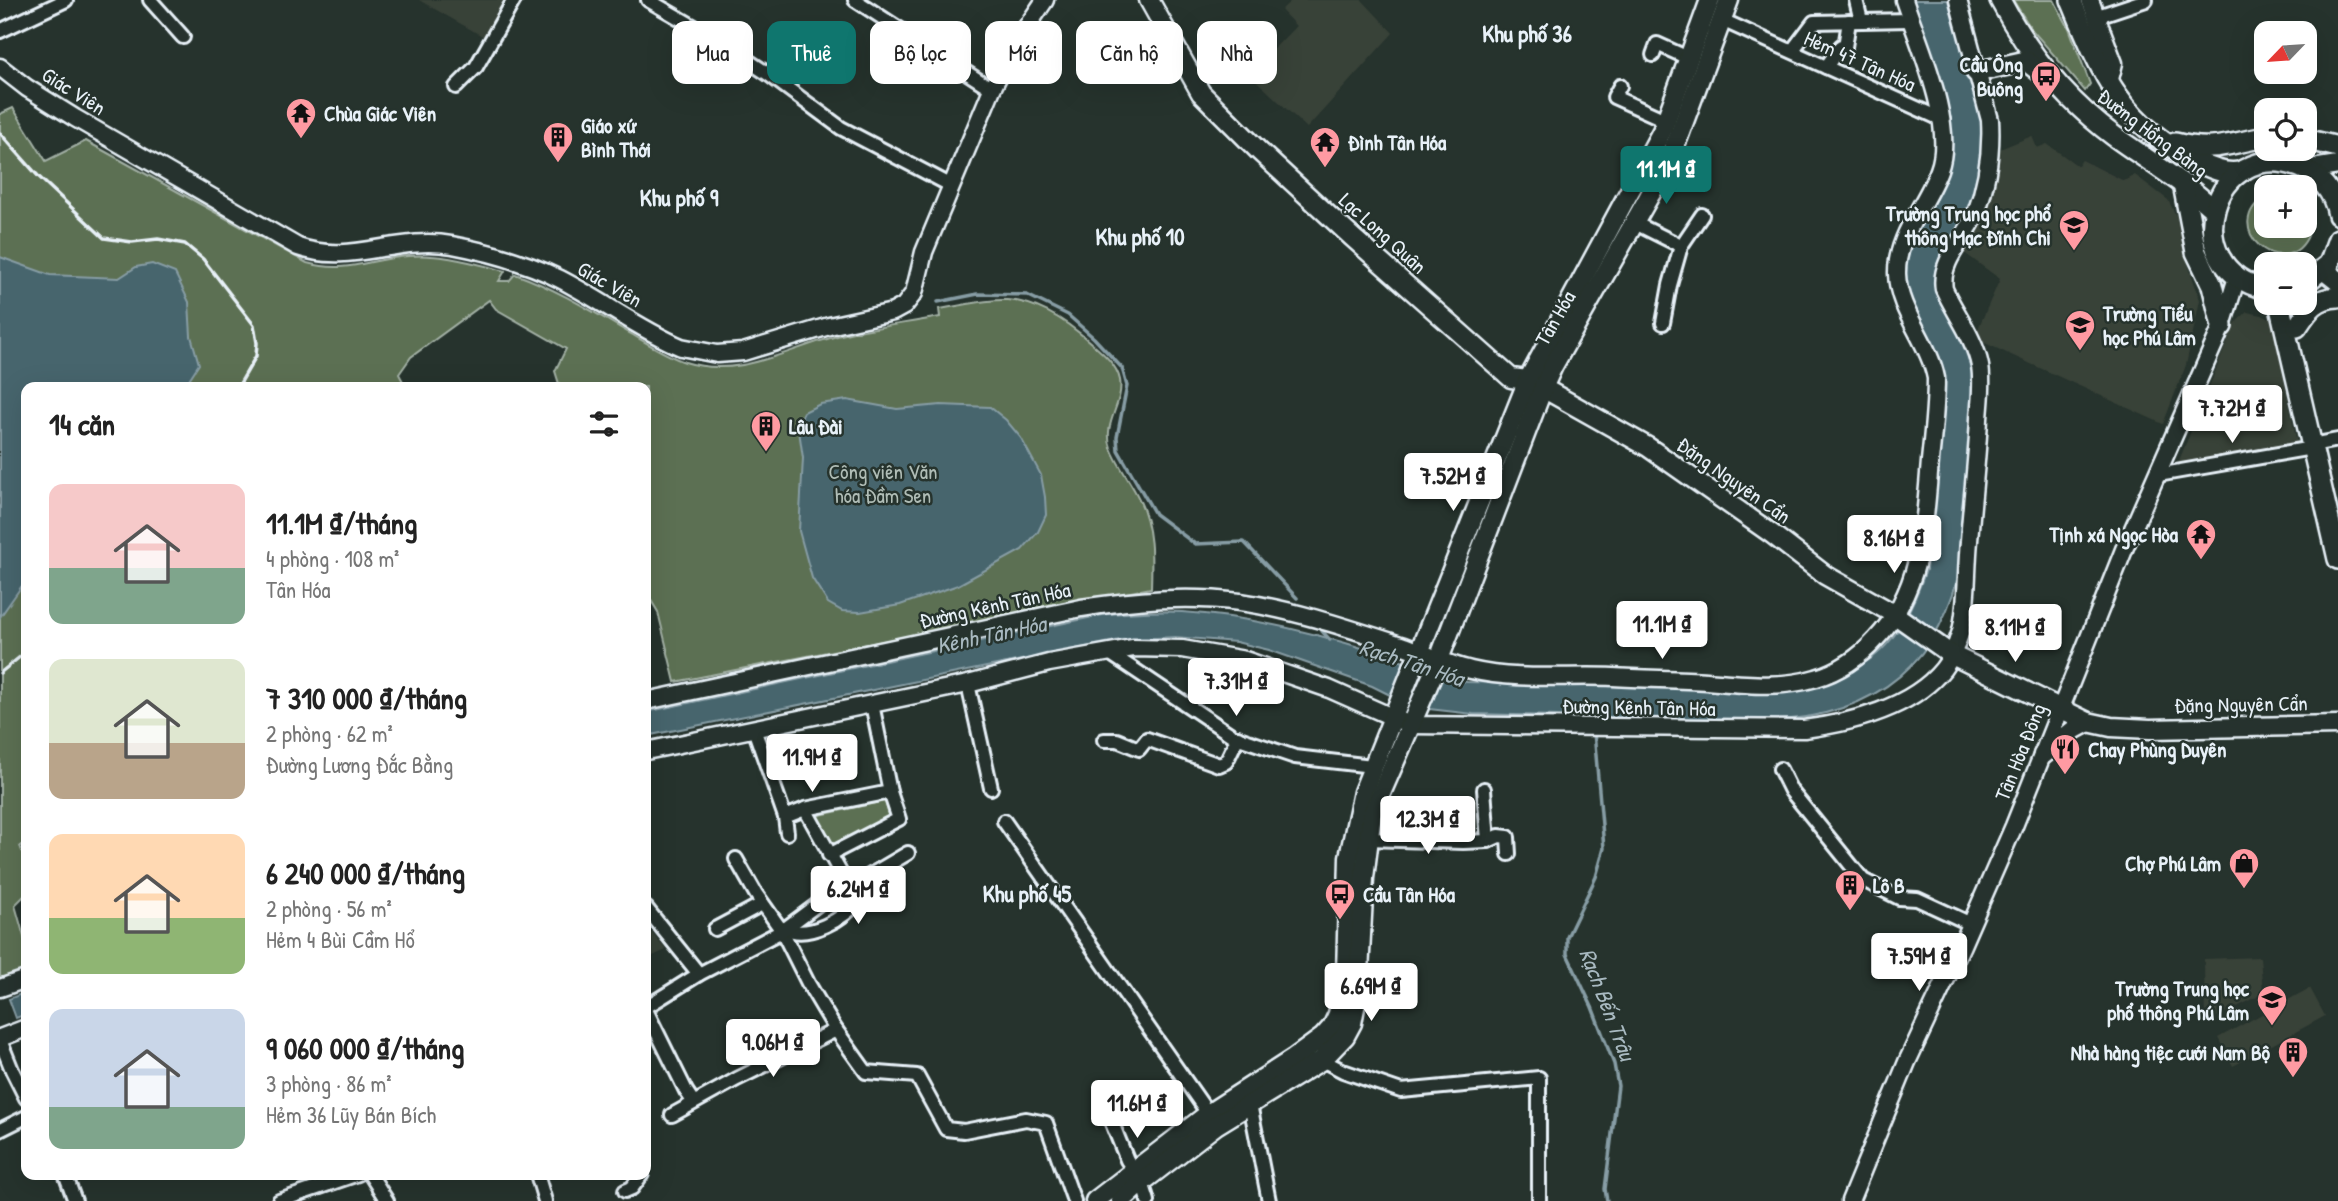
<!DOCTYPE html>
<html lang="vi">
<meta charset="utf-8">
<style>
:root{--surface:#fff;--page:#f2f2f2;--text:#222;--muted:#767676;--accent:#0f766e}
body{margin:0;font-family:"Patrick Hand",sans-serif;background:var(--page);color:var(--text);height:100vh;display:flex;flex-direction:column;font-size:26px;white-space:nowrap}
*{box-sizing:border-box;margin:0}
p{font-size:23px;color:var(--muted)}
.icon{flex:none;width:38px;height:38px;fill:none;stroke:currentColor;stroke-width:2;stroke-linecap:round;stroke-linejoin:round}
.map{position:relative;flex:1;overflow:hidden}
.side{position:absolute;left:21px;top:382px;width:630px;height:798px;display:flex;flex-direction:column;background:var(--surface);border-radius:14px;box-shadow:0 7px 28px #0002}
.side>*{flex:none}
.banner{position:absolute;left:672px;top:21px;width:665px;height:63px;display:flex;gap:14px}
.needle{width:46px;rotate:245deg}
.buttons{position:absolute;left:2254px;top:21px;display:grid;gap:14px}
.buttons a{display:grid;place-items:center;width:63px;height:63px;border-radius:14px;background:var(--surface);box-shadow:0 7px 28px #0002;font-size:35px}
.price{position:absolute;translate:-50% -60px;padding:0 16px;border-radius:7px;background:#fff;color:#222;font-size:23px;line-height:46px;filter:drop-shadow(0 2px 4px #0008)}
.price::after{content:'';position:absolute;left:50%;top:42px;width:21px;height:16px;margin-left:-10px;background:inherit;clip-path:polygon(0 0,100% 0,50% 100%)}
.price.selected{background:var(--accent);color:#fff}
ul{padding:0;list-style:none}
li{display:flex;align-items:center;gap:21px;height:175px;padding:0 28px}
li span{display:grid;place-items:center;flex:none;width:196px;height:140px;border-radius:14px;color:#555}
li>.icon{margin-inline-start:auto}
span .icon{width:84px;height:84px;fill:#fffc;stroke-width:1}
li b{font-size:30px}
h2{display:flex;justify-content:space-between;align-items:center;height:84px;padding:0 28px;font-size:30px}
.chip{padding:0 24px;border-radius:14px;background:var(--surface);box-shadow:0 7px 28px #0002;font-size:24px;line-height:63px}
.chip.selected{background:var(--accent);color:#fff}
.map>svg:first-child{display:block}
.built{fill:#394238}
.green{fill:#5c6f52;stroke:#a2b0a5;stroke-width:2}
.water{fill:#47656d;stroke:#879da5;stroke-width:2}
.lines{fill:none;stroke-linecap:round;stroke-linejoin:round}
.stream{stroke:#879da5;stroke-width:3.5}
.minor-casing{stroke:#e8f1f8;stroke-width:18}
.tertiary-casing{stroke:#e8f1f8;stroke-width:21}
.secondary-casing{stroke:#e8f1f8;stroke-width:23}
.primary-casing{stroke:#e8f1f8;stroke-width:24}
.minor{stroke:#26332d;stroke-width:12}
.tertiary{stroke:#26332d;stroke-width:16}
.secondary{stroke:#26332d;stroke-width:18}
.primary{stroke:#26332d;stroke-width:19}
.rail{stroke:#e8f1f8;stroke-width:3.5}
.labels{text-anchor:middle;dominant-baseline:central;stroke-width:5;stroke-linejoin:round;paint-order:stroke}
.street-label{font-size:21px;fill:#e8f1f8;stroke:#26332d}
.poi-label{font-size:21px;font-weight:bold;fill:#e8f1f8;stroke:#26332d;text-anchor:start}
.park-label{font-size:21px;fill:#b0bdb6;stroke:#26332d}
.neighbourhood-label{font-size:23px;font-weight:bold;fill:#e8f1f8;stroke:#26332d}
.water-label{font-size:23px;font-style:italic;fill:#a8b9c0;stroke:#26332d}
</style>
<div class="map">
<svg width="2338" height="1201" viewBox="0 0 2338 1201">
<rect width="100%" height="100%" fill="#26332d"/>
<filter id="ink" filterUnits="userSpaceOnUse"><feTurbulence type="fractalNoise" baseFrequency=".0143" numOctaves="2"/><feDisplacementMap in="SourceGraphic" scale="14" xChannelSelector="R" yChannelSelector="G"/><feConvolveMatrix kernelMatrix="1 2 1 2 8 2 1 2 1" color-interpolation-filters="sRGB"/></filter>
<g filter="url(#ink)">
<g class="built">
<path d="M419,0H504L484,37Z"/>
<path d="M1292,0H1362L1393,33L1307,128L1249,74L1296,26L1281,10Z"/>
<path d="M2032,136L2037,148L2047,144L2078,166L2082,160L2124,181L2135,175L2168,200L2177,217L2185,255L2200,300L2186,365L2163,424L1974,338L2000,279L1959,249L1995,151Z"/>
<path d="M2247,312L2262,315L2272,320L2298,448L2176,468L2235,323Z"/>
<path d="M646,926L666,950L646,959Z"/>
<path d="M2260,957L2263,994L2205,1023L2204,959Z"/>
<path d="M2310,988L2325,1016L2233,1066L2218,1038Z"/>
</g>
<g class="green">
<path d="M2013,0H2054L2069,28L2090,84L2085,91L2032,30Z"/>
<path d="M13,108L46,161L86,141L307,263C348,274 369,259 408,256C441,253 473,263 505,271L499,281H509L515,274C557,289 595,313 633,335C650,345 667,356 685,362C741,380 792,346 845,334C876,327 908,323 940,317L939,309C961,306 985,299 1007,300C1039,302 1069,323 1091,343C1103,353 1117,365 1120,380C1124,404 1102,423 1111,448C1118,466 1131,482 1139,499C1153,528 1152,557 1151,588L675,682L658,612L646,592V387H560L555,371L566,349L496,309L489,300L411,357L399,374L406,387H26V843L20,846L26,862V894L15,905L26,944V971L0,979V114Z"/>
<path d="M2266,196V226H2305V207C2310,217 2312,228 2307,238C2283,283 2217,227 2266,196Z"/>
<path d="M885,801L890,819L833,848L815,816Z"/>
</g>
<g class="water">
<path d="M1912,0H1954C1969,60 1997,124 1978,186C1971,209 1953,236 1941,258L1977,365L1962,558C1942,666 1874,717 1766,721L1473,714L1429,709L1402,701L1372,686L1269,650L1236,642L1175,637L1120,640L646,736V712L1107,614C1132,613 1157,610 1182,612C1248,616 1312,632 1375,652C1406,662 1435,675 1467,682C1525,683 1584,685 1642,686C1710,687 1807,699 1866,662C1898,642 1914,604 1926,570L1942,378L1940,362L1910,303L1904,275L1908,247L1946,172L1951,150L1948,116Z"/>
<path d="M0,257L50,275L119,278L136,267L152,264L175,273L189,302L191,336L199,364L184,387H26V580L0,617Z"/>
<path d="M847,400L897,409L941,405L990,407L1006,420L1021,438L1041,475L1045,497L1046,515L1038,532L1022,550L958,585L900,605L860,612L842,611L828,603L812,578L799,531L803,458L798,424L804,412L820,404Z"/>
<path d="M26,992V1014L16,1018L9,999Z"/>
</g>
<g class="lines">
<g class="stream">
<path d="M938,302L978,294L1027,295L1068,315L1094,338L1122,368L1127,386L1117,437L1118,450L1155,514L1195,544L1244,542L1297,598"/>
<path d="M1322,631L1330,640"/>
<path d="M1594,732L1604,848L1596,877L1567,937V954L1592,1007L1614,1064L1618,1086L1605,1189L1607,1201"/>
</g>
<g class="minor-casing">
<g id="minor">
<path d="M150,0L183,37"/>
<path d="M648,0L712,37L768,74L841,128L952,186"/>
<path d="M855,0L992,89"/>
<path d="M1856,0L1861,21"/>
<path d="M2098,16L2146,0"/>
<path d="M1722,20L1943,120"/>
<path d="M0,31L66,0"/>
<path d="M1792,51L1814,22L1910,20"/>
<path d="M1653,55L1657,44L1688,58"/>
<path d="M1826,67L1841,46L1845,47L1849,21"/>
<path d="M1620,86L1614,97L1665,120"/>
<path d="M456,87L476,67L514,0"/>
<path d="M1635,223L1681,246"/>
<path d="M1663,323L1670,285L1681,246L1702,215"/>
<path d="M2322,443L2338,440"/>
<path d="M2158,475L2312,448"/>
<path d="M1108,652L1233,736L1295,757L1372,766"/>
<path d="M968,684L991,788"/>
<path d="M1104,740H1117L1139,749L1147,739L1219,765L1226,762L1238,737"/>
<path d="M1780,769L1791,791L1863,880L1899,898L1917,899L1971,924"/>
<path d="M1484,789L1488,841"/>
<path d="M805,809L890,792"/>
<path d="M785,817L787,833"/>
<path d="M1004,821L1212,1119"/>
<path d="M1368,839L1463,842L1488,841L1499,836L1508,837L1509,854"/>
<path d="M829,855L899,819L890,792L872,704"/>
<path d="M736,859L756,894L782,931L808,983L836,1030L866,1072L917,1076L946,1129L964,1131L1026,1119L1046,1123L1074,1201"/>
<path d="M646,908L699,974"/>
<path d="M785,928C807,940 846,919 858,900C862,894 863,885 864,879L908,853"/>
<path d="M715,929L762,904"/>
<path d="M646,1007L699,974L782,931L846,883L805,809L785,817L754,729"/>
<path d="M646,1010L686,1091L692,1100L696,1101"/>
<path d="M0,1040L12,1070L26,1098"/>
<path d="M1322,1060L1343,1071L1401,1091L1539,1078V1201"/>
<path d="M1249,1099L1269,1201"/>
<path d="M672,1115L737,1079L836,1030"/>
<path d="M1112,1123L1127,1160L1142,1182L1148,1201"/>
<path d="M0,1130L26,1117"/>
<path d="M65,1174L75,1201"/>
<path d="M370,1174L387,1201"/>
<path d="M537,1174L545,1201"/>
<path d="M625,1191L632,1188L642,1174"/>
<path d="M279,1201L358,1174"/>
</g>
</g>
<g class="tertiary-casing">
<g id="tertiary">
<path d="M2090,0L2114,63L2109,83"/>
<path d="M0,67L27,88L75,118L298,247C351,266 397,235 452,245C489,252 526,262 560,279C601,300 639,329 681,347L717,354L743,352L829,326L893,312L904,306L914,293L924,252L992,89L1013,47L1045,0"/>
<path d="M646,701L1081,608C1134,600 1186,595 1240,602C1295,610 1351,629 1404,646C1426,654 1448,665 1471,670C1517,681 1567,675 1613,677C1644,679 1676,679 1707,681C1743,684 1780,689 1816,678C1838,672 1860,657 1875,640C1922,592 1925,523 1930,461C1933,433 1936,406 1936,378C1929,342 1898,311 1897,274C1896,236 1926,205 1939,170C1956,126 1919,45 1904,0"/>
<path d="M646,751L968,684L1049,663L1133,648L1182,649L1245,660L1329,689L1410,725L1804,729C1850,723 1912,708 1943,669C1951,659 1957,644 1961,631C1968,602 1966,571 1969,541C1972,500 1977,460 1979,419C1980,402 1983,383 1980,366C1975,339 1955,313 1944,289C1939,261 1965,239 1975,216C1987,184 1992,154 1990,120L1958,0"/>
<path d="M0,988L26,979"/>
<path d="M0,1038L26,1028"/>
<path d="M1850,1201L1907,1062L1962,945L2014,826L2125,547L2222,326L2237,277"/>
</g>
</g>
<g class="secondary-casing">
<g id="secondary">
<path d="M1149,0L1201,93L1259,151L1352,237L1511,378L1528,380L1543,388L1648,447L1772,534L1825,575L1894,614L1952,655L2088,722L2111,727L2150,729L2338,725"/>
<path d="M2307,170L2338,165"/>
<path d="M2043,755L2075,729L2088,722"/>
<path d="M1095,1201L1208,1114L1293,1059L1323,1037L1332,1027L1338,1014L1346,975L1349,857L1363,792L1528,380L1662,131L1710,0"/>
<path d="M1121,1201L1142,1182L1216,1125L1322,1060L1345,1036L1352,1023L1358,992L1364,878L1372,814L1436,667L1543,388L1553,366L1659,179L1678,138L1729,0"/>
</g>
</g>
<g class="primary-casing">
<g id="primary">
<path d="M2000,0C2028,53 2065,100 2114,136C2147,160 2183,181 2214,210"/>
<path d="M2071,0C2102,75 2121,124 2198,162C2212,169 2230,177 2244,170"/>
<path d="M1976,72L2026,61L2043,74"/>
<path d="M2305,139L2338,147"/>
<path d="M2175,143C2215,153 2229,143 2266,137"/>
<path d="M2183,184L2196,252L2212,285L2222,326"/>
<path d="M2324,270L2338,281"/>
<path d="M2305,283L2329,264L2338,239"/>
<path d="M2266,289C2173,269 2213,134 2299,167C2320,175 2334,193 2338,215"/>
<path d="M2279,303L2338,559"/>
<path d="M2297,327C2309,309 2316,298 2338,297"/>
</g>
</g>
<use href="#minor" class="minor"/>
<use href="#tertiary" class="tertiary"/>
<use href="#secondary" class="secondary"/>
<use href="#primary" class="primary"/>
<g class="rail">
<path d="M0,133L39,177L104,238L132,242L158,239L185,244L203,259L254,325L257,343L256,356L238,387"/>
<path d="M0,673L26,652"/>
</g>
</g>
</g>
<defs>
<g id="bus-pin" transform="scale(1.575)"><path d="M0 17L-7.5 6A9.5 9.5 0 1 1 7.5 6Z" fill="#ff9aa2" stroke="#26332d"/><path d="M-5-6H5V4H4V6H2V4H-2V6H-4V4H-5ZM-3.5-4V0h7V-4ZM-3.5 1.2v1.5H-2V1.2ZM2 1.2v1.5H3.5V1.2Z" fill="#111"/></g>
<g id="temple-pin" transform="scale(1.575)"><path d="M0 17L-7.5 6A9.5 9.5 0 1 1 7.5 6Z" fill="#ff9aa2" stroke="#26332d"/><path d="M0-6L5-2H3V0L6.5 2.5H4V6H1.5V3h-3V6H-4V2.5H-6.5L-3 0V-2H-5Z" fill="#111"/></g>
<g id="building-pin" transform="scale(1.575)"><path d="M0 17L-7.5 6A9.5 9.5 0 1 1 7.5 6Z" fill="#ff9aa2" stroke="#26332d"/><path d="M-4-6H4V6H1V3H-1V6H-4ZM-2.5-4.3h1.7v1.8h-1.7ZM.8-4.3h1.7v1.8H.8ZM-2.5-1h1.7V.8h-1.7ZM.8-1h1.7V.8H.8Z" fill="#111"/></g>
<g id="school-pin" transform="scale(1.575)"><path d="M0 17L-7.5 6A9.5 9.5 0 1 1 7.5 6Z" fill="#ff9aa2" stroke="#26332d"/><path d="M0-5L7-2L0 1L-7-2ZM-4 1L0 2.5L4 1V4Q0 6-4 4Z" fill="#111"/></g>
<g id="restaurant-pin" transform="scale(1.575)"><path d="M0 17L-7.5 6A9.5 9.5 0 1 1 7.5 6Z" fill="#ff9aa2" stroke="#26332d"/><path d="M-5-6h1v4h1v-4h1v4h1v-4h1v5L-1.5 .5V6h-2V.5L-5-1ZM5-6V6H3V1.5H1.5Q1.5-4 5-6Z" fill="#111"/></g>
<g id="shop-pin" transform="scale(1.575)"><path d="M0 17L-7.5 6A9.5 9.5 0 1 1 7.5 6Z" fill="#ff9aa2" stroke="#26332d"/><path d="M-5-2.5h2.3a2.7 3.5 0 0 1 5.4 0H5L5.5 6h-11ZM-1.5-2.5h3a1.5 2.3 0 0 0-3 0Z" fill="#111"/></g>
</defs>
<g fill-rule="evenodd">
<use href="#bus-pin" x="2046" y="76"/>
<use href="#temple-pin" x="301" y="113"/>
<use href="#building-pin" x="558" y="137"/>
<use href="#temple-pin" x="1325" y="142"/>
<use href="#school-pin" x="2074" y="225"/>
<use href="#school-pin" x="2080" y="325"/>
<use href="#building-pin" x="766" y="426"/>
<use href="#temple-pin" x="2201" y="534"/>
<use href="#restaurant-pin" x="2065" y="749"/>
<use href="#shop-pin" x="2244" y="863"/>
<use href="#building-pin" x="1850" y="885"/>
<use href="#bus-pin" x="1340" y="894"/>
<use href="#school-pin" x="2272" y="1000"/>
<use href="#building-pin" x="2293" y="1052"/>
</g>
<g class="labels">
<g class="street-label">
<text transform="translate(1860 61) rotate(24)">Hẻm 47 Tân Hóa</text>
<text transform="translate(74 91) rotate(32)">Giác Viên</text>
<text transform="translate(2153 133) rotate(37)">Đường Hồng Bàng</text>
<text transform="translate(1383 233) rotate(42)">Lạc Long Quân</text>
<text transform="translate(610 284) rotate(30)">Giác Viên</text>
<text transform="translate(1555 318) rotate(-60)">Tân Hóa</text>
<text transform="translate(1734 480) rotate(35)">Đặng Nguyên Cẩn</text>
<text transform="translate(995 605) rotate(-12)">Đường Kênh Tân Hóa</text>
<text transform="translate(2241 704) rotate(-1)">Đặng Nguyên Cẩn</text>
<text transform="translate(1639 707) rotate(1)">Đường Kênh Tân Hóa</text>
<text transform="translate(2020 752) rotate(-68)">Tân Hòa Đông</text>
</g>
<g class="poi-label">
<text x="2023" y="64" text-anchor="end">Cầu Ông<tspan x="2023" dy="24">Buông</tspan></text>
<text x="324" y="113">Chùa Giác Viên</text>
<text x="581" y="125">Giáo xứ<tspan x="581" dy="24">Bình Thới</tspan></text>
<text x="1348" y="142">Đình Tân Hóa</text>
<text x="2051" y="213" text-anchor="end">Trường Trung học phổ<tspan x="2051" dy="24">thông Mạc Đĩnh Chi</tspan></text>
<text x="2103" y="313">Trường Tiểu<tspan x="2103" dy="24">học Phú Lâm</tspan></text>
<text x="789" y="426">Lâu Đài</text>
<text x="2178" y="534" text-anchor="end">Tịnh xá Ngọc Hòa</text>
<text x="2088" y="749">Chay Phùng Duyên</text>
<text x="2221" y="863" text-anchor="end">Chợ Phú Lâm</text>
<text x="1873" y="885">Lô B</text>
<text x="1363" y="894">Cầu Tân Hóa</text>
<text x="2249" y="988" text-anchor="end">Trường Trung học<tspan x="2249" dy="24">phổ thông Phú Lâm</tspan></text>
<text x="2270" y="1052" text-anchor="end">Nhà hàng tiệc cưới Nam Bộ</text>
</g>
<g class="park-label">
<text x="883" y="471">Công viên Văn<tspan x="883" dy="24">hóa Đầm Sen</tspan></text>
</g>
<g class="neighbourhood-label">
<text x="1527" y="33">Khu phố 36</text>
<text x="679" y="197">Khu phố 9</text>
<text x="1140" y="236">Khu phố 10</text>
<text x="1027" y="893">Khu phố 45</text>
</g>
<g class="water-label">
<text transform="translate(991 634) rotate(-12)">Kênh Tân Hóa</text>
<text transform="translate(1412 662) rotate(18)">Rạch Tân Hóa</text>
<text transform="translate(1608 1004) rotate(69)">Rạch Bến Trâu</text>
</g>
</g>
</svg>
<div class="buttons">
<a><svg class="needle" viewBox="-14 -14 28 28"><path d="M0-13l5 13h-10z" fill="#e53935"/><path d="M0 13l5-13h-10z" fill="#767676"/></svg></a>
<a><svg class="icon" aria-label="locate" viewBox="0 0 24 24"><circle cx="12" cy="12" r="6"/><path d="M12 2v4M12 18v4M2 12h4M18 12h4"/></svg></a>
<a>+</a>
<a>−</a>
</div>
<b class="price selected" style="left:1666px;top:206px">11.1M ₫</b>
<b class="price" style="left:2232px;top:445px">7.72M ₫</b>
<b class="price" style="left:1453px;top:513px">7.52M ₫</b>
<b class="price" style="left:1894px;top:575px">8.16M ₫</b>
<b class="price" style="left:1662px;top:661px">11.1M ₫</b>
<b class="price" style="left:2015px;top:664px">8.11M ₫</b>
<b class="price" style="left:1236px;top:718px">7.31M ₫</b>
<b class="price" style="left:812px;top:794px">11.9M ₫</b>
<b class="price" style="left:1428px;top:856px">12.3M ₫</b>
<b class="price" style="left:858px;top:926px">6.24M ₫</b>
<b class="price" style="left:1919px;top:993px">7.59M ₫</b>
<b class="price" style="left:1371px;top:1023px">6.69M ₫</b>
<b class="price" style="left:773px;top:1079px">9.06M ₫</b>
<b class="price" style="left:1137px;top:1140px">11.6M ₫</b>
<div class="banner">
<a class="chip">Mua</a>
<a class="chip selected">Thuê</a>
<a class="chip">Bộ lọc</a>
<a class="chip">Mới</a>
<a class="chip">Căn hộ</a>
<a class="chip">Nhà</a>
</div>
<section class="side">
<h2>14 căn<svg class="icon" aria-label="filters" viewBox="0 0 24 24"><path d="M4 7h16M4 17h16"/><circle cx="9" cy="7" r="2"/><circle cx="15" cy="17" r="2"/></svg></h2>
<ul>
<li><span style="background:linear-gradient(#f6c9c9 60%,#7fa58c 0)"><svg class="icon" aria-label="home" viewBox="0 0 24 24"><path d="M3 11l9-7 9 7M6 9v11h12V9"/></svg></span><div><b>11.1M ₫/tháng</b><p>4 phòng · 108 m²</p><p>Tân Hóa</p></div></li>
<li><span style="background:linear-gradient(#dfe7d0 60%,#b9a48a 0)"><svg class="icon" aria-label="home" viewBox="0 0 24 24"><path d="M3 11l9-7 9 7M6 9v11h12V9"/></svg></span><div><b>7 310 000 ₫/tháng</b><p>2 phòng · 62 m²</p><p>Đường Lương Đắc Bằng</p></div></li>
<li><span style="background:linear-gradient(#ffd9b3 60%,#8fb573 0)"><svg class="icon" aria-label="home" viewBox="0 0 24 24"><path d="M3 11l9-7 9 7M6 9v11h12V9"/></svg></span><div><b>6 240 000 ₫/tháng</b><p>2 phòng · 56 m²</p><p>Hẻm 4 Bùi Cầm Hổ</p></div></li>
<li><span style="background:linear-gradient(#c9d6e8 70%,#7fa58c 0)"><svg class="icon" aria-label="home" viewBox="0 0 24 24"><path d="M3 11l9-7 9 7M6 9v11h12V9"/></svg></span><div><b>9 060 000 ₫/tháng</b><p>3 phòng · 86 m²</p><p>Hẻm 36 Lũy Bán Bích</p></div></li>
</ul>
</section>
</div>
